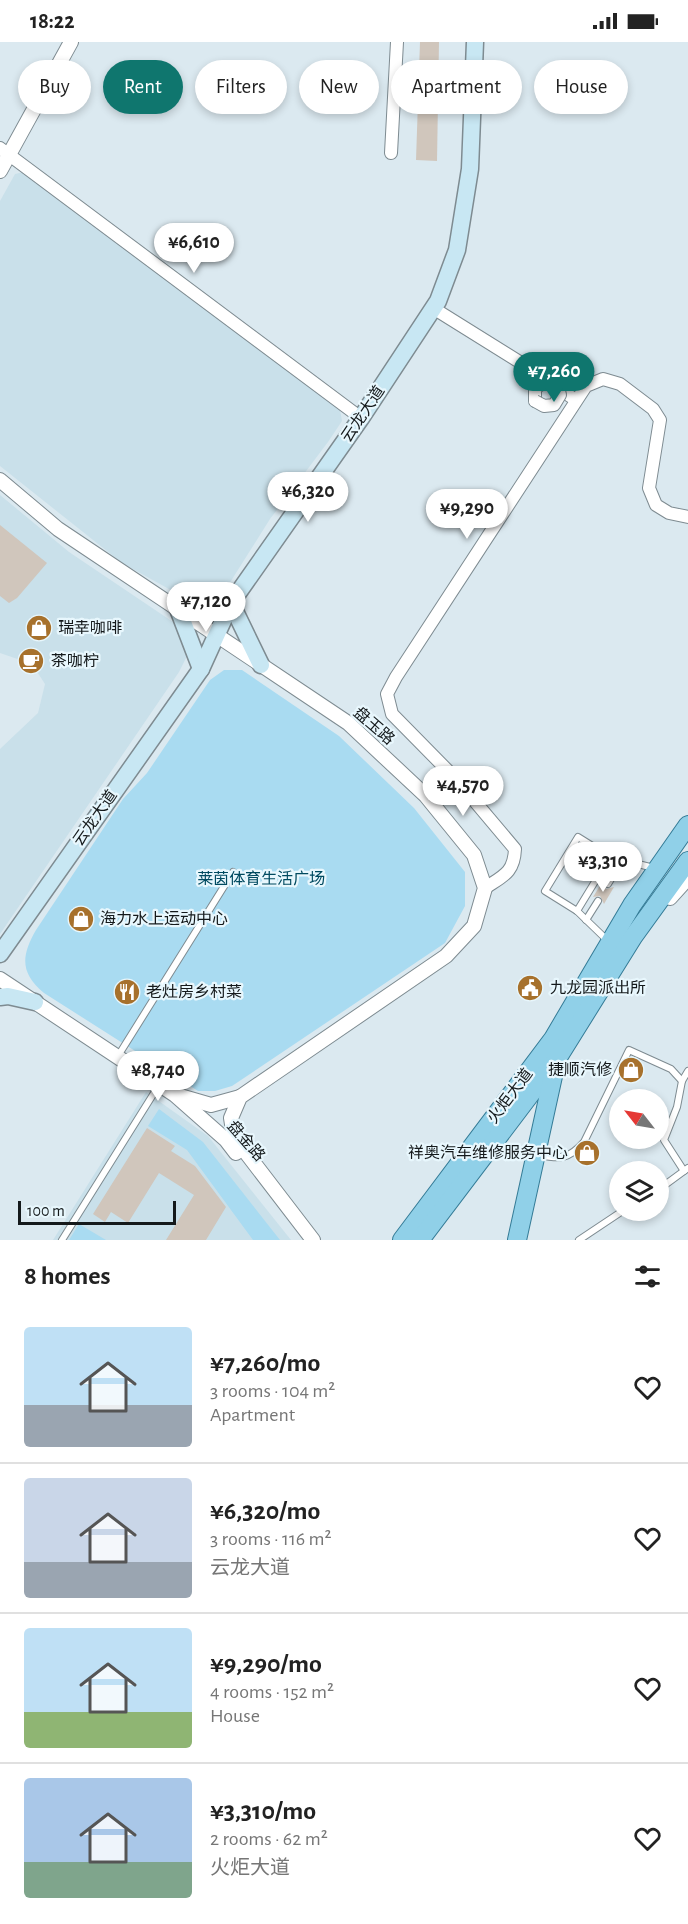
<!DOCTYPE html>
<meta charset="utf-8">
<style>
:root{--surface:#fff;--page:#f6f6f6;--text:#222;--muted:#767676;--line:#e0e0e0;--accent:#0f766e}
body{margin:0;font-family:"Alegreya Sans","Noto Sans SC",sans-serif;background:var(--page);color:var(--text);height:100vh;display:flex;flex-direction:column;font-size:22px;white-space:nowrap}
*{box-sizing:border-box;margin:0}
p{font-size:20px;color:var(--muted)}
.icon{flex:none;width:33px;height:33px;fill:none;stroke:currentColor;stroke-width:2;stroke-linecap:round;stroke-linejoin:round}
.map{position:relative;height:1198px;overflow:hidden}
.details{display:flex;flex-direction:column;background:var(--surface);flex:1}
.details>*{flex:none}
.hud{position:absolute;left:18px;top:18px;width:652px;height:54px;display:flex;gap:12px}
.needle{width:39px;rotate:301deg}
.tools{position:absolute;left:609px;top:1047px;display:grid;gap:12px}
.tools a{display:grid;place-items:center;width:60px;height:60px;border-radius:50%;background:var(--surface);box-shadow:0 3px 9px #0003;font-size:30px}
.scale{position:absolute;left:18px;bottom:15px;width:158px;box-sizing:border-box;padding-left:6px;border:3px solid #14191b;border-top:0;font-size:16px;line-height:21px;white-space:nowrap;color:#14191b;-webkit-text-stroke:4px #e8f7fd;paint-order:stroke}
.price{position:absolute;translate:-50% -51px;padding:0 14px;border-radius:21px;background:#fff;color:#222;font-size:20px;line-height:39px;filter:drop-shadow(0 2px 3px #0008)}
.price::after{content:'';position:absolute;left:50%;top:36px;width:18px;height:14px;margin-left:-9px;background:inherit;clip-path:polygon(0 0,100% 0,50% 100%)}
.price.active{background:var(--accent);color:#fff}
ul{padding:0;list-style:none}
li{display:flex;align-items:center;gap:18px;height:150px;padding:0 24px}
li+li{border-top:2px solid var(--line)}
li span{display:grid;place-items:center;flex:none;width:168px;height:120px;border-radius:6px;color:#555}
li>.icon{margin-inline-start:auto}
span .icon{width:72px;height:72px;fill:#fffc;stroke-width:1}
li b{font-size:26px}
h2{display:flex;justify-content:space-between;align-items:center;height:72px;padding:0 24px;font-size:26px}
.chip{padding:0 21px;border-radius:27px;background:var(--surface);box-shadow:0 3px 9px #0003;font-size:21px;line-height:54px}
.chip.active{background:var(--accent);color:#fff}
.status{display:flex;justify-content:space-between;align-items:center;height:42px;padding:0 30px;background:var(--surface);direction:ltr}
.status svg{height:16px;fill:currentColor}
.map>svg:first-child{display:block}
.built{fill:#c9e0ea}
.green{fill:#a9dbf1}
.building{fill:#d0c6bc}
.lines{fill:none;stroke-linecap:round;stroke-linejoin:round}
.service-casing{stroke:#7e8b91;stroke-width:8}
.minor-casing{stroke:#7e8b91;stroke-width:14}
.tertiary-casing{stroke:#7e8b91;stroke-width:16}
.secondary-casing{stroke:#7e8b91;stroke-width:19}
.primary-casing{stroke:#347b96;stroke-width:20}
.service{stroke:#fff;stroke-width:6}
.minor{stroke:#fff;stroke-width:12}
.tertiary{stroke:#fff;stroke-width:14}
.secondary{stroke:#c8e7f3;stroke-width:16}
.primary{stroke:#90d0e8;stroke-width:18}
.minor-bridge-casing{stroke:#7e8b91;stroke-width:14;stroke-linecap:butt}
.minor-bridge{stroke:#fff;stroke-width:12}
.labels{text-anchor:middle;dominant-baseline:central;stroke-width:4.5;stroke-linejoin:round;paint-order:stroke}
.street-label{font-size:16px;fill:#14191b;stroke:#e8f7fd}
.poi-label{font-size:16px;fill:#14191b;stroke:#e8f7fd;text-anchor:start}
.park-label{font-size:16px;fill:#004a60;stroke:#e8f7fd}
</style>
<div class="status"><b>18:22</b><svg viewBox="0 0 49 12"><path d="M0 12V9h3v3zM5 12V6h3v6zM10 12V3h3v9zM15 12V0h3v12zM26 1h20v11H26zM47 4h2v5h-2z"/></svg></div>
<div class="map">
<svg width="688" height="1198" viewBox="0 0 688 1198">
<rect width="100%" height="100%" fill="#dbe9f0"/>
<g class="built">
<path d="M24,130L340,368L342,379L328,400L270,477L224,550L213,559L196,562L122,521L0,424V159L15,132Z"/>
<path d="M0,453L69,510L173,580L185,596L187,614L179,630L0,892V707L38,671L45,642L32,622L0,611Z"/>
<path d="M146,1050L208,1094L291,1198H53Z"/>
</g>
<g class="green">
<path d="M224,628H242L339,694L414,766L465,830V864L445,901L232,1044L215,1049H198L44,951C20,931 21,914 36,888L123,757L147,731L210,638Z"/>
<path d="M159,1067L203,1100L280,1198H253L187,1108L148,1084Z"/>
<path d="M79,1182L106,1198H69Z"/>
</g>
<g class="building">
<path d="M420,0H439L437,119L416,118Z"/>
<path d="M0,483L47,521L17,556L9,561L0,554Z"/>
<path d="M603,839L606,847L614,845L604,862L600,854L593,855Z"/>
<path d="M147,1086L175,1104L171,1109L195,1124L226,1165L206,1198H166L194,1153L159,1131L128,1181L111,1170L105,1180L93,1172Z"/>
</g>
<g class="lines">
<g class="service-casing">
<g id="service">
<path d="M608,842L623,818"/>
<path d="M577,869L610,815"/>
<path d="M586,878L598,859"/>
<path d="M608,899L577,869L545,849L578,795L610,815L654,826"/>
<path d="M118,1014L233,830"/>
<path d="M538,1113C560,1117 568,1118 584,1100L629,1008L671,1027L682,1039"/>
<path d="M684,1129L664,1098L677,1065L682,1039L688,1029"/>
<path d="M658,1148L688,1126"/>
<path d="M62,1198L159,1043"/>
<path d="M579,1198L624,1168"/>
</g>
</g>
<g class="minor-casing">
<g id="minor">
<path d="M0,106L361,376"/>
<path d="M391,111L397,0"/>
<path d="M433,266L558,344"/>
<path d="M535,359V346L547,339L576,358"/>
<path d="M485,846C503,834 514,831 515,807L456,737L392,672L387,652L396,635L586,344L603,337L620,342L653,367L660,378L649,446L656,463L669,471L688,475"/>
</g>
</g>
<g class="tertiary-casing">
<g id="tertiary">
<path d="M0,129L71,0"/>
<path d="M0,438L58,487L348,681L426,754L474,813L485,846L474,884L446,914L240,1055L231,1076L234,1095L313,1198"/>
<path d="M670,856L688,836"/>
<path d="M0,937L175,1053L226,1098L236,1111"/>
<path d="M180,1054L211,1063L240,1055"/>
</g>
</g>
<g class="secondary-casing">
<g id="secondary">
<path d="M231,561L261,623"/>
<path d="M178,567L201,627"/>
<path d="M0,912L201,627L231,561L361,376L438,259L457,208L470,127L475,0"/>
<path d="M0,955L8,954L35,960"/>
</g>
</g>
<g class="primary-casing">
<g id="primary">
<path d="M402,1198L553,997L632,863L688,783"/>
<path d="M420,1198L557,1017L633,895L688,819"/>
<path d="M517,1198L555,1025"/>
</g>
</g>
<use href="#service" class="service"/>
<use href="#minor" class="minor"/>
<use href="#tertiary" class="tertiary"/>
<use href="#secondary" class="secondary"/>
<use href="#primary" class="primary"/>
<g class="minor-bridge-casing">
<path id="minor-bridge" d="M535,359L544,364L554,363L560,353L558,344"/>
</g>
<use href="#minor-bridge" class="minor-bridge"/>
</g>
<defs>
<g id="shop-disc" transform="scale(1.35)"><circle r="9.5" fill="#a7712c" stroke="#e8f7fd"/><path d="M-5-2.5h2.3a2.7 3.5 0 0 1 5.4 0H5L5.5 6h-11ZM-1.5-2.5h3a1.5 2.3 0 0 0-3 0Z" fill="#fff"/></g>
<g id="cafe-disc" transform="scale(1.35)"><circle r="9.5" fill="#a7712c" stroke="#e8f7fd"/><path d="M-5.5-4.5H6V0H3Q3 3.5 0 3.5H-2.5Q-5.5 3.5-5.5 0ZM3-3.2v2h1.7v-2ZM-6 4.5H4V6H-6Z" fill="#fff"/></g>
<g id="civic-disc" transform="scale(1.35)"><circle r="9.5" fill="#a7712c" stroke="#e8f7fd"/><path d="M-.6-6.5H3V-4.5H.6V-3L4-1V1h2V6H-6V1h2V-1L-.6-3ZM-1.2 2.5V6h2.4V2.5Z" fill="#fff"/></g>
<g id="restaurant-disc" transform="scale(1.35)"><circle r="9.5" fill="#a7712c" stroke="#e8f7fd"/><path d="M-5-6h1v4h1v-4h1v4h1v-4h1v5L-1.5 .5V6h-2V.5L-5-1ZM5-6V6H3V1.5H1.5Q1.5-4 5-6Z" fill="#fff"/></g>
</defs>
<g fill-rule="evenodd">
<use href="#shop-disc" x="39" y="586"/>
<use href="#cafe-disc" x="31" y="619"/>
<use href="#shop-disc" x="81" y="877"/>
<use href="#civic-disc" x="530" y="946"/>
<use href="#restaurant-disc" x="127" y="950"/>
<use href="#shop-disc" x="631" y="1028"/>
<use href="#shop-disc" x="587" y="1111"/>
</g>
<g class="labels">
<g class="street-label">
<text transform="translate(363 372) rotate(-56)">云龙大道</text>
<text transform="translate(374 684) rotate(41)">盘玉路</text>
<text transform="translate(95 776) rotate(-55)">云龙大道</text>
<text transform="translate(510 1054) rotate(-53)">火炬大道</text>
<text transform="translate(246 1099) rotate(49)">盘金路</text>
</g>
<g class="poi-label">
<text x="58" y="586">瑞幸咖啡</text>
<text x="51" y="619">茶咖柠</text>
<text x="100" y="877">海力水上运动中心</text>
<text x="550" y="946">九龙园派出所</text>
<text x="146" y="950">老灶房乡村菜</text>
<text x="612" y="1028" text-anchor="end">捷顺汽修</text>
<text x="568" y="1111" text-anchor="end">祥奥汽车维修服务中心</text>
</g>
<g class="park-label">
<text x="261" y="837">莱茵体育生活广场</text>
</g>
</g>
</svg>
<div class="tools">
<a><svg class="needle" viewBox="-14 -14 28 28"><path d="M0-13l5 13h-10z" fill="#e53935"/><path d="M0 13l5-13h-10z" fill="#767676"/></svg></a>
<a><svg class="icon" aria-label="layers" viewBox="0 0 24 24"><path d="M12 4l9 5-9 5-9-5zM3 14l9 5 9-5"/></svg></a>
</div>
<div class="scale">100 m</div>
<b class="price" style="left:194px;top:232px">¥6,610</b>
<b class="price active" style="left:554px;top:361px">¥7,260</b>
<b class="price" style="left:308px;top:481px">¥6,320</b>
<b class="price" style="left:467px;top:498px">¥9,290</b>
<b class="price" style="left:206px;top:591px">¥7,120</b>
<b class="price" style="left:463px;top:775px">¥4,570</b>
<b class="price" style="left:603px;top:851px">¥3,310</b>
<b class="price" style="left:158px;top:1060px">¥8,740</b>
<div class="hud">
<a class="chip">Buy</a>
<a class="chip active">Rent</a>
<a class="chip">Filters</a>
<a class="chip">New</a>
<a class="chip">Apartment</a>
<a class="chip">House</a>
</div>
</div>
<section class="details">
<h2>8 homes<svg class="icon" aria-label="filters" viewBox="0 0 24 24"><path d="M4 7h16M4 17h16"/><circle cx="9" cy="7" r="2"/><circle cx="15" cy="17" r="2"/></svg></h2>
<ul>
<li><span style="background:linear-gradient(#bfe0f5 65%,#9aa5b1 0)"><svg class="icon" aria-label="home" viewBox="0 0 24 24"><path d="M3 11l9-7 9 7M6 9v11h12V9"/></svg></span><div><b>¥7,260/mo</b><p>3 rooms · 104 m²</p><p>Apartment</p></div><svg class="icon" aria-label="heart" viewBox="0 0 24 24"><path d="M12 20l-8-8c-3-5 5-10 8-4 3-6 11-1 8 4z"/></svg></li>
<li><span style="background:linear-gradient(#c9d6e8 70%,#9aa5b1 0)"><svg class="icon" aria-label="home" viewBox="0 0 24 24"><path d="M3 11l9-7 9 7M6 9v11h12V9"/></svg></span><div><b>¥6,320/mo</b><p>3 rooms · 116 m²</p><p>云龙大道</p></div><svg class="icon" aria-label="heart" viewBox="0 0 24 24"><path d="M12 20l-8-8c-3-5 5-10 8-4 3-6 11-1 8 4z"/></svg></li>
<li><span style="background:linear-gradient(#bfe0f5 70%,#8fb573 0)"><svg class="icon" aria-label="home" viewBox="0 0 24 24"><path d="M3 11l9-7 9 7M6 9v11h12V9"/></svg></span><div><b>¥9,290/mo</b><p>4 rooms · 152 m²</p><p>House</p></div><svg class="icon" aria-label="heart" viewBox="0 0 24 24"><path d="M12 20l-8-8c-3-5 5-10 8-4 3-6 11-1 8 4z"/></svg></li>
<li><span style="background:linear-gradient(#a9c7e8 70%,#7fa58c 0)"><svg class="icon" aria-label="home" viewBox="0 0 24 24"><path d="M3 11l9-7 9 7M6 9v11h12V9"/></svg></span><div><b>¥3,310/mo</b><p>2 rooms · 62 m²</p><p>火炬大道</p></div><svg class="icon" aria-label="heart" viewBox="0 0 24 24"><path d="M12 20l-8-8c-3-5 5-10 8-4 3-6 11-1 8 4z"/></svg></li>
</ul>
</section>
